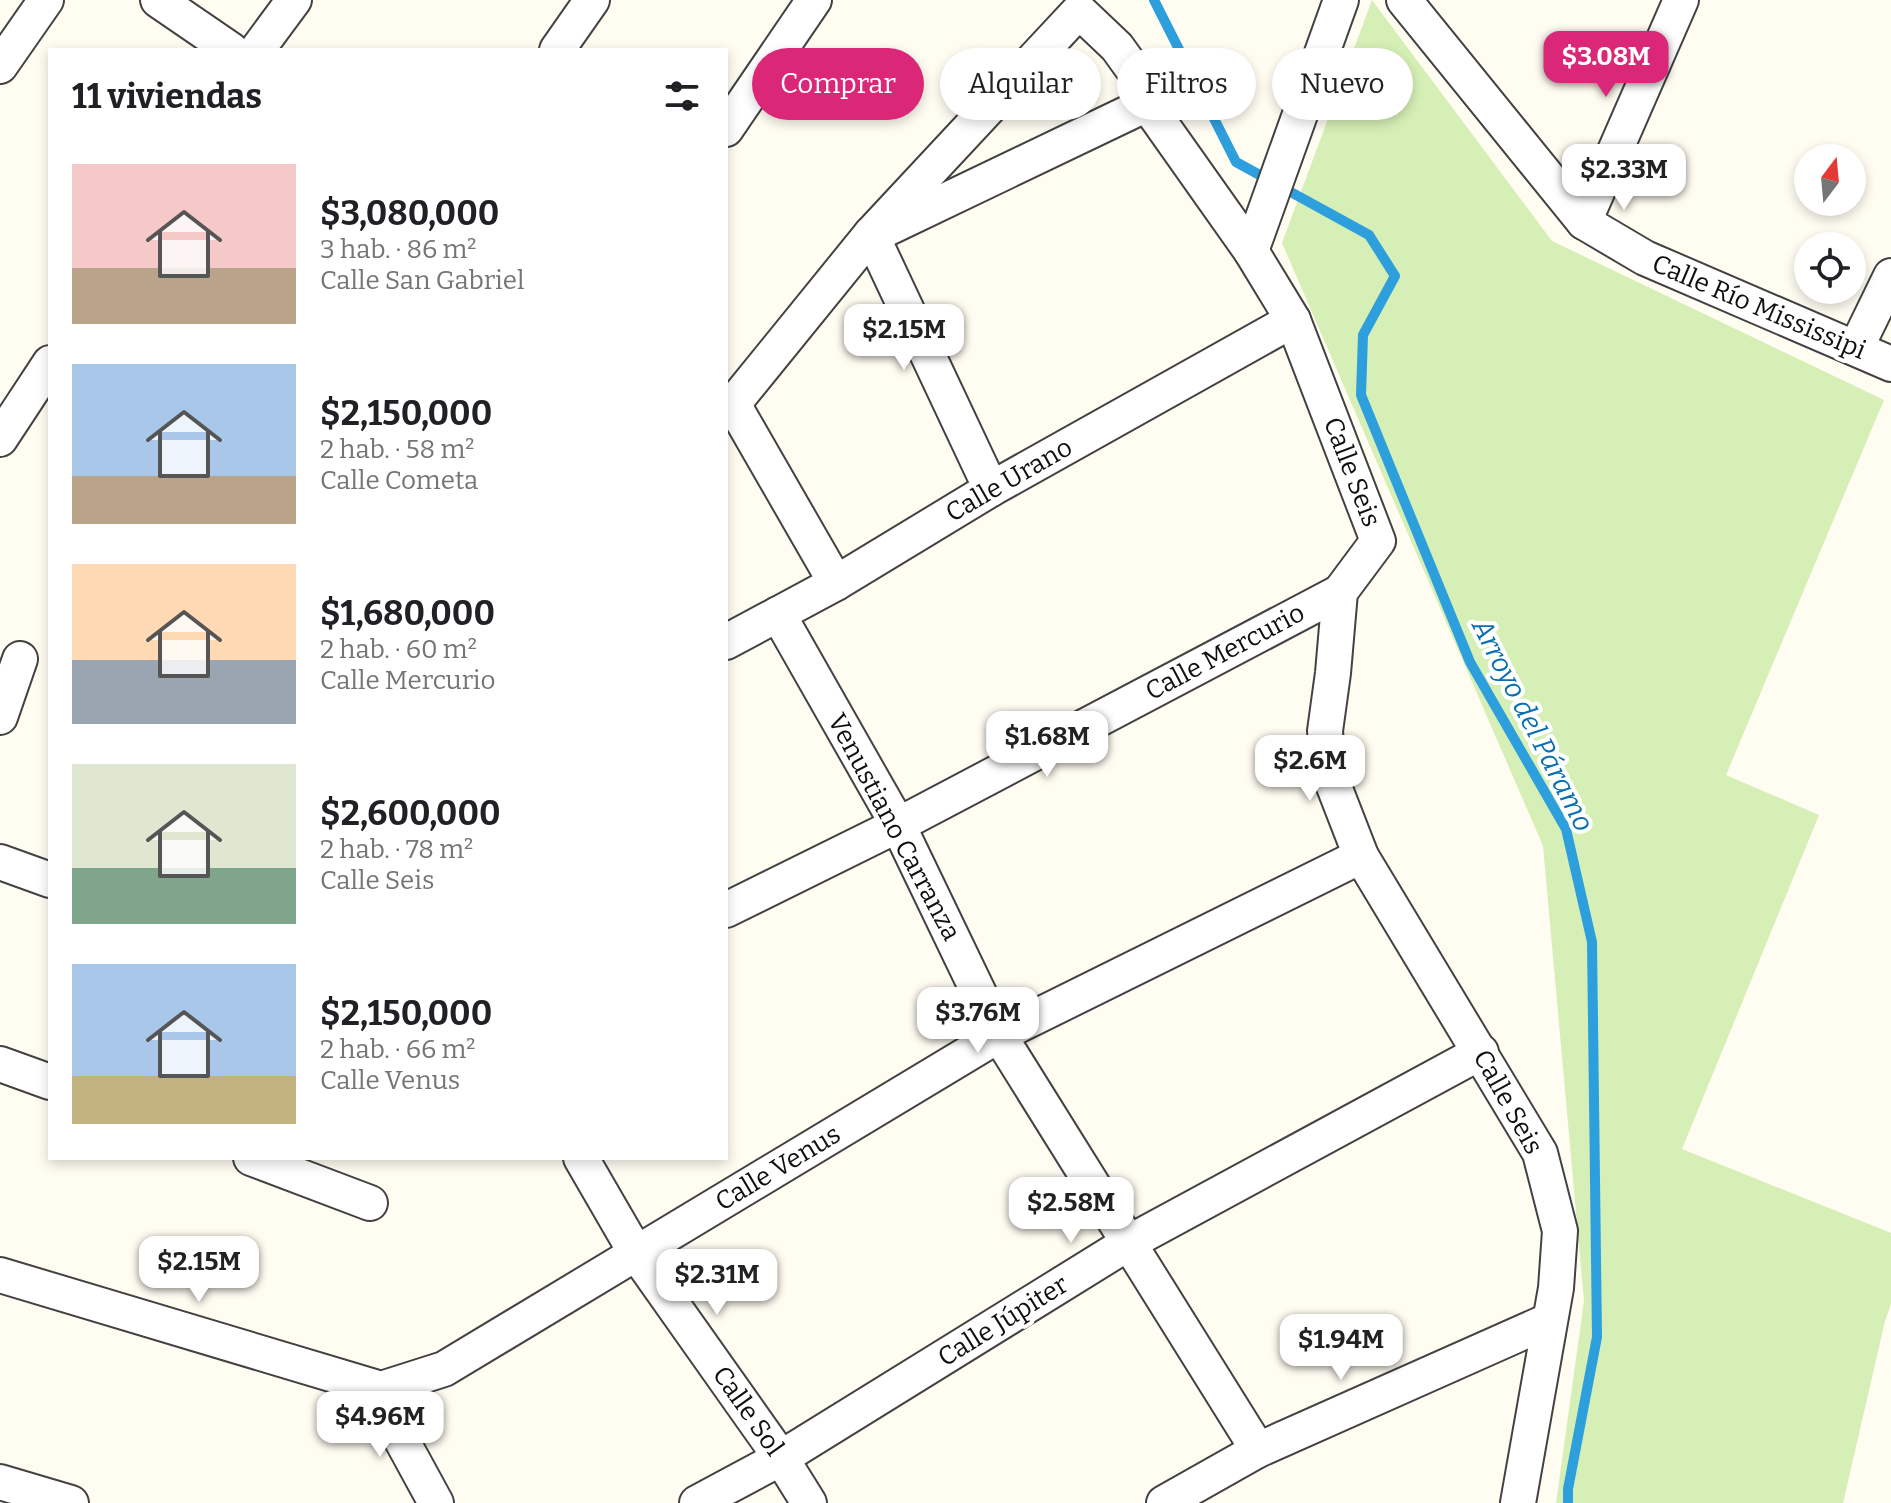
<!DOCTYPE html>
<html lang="es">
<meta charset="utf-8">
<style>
:root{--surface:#fff;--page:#f6f6f6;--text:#202124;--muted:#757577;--accent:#db2777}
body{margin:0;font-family:Bitter,serif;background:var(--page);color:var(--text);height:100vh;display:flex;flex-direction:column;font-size:30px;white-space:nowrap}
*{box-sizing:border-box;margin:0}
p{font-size:26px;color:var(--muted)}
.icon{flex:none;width:44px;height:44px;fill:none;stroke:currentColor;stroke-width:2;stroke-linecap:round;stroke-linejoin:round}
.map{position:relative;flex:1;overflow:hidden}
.sheet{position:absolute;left:48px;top:48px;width:680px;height:1112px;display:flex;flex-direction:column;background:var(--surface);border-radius:0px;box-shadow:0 4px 12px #0003}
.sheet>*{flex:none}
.guide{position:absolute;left:752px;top:48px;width:760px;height:72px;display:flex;gap:16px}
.needle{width:52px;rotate:16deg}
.fabs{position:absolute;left:1794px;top:144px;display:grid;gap:16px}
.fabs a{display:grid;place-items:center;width:72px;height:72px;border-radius:50%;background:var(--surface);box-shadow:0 4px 12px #0003;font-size:40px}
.price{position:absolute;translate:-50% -68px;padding:0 18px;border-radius:16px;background:#fff;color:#222;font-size:26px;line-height:52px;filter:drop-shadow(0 2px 4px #0008)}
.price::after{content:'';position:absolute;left:50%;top:48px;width:24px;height:18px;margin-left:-12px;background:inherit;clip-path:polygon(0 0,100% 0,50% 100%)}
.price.selected{background:var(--accent);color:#fff}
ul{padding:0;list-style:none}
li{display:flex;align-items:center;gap:24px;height:200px;padding:0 24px}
li span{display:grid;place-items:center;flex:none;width:224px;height:160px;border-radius:0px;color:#555}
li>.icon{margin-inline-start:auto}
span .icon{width:96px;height:96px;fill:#fffc;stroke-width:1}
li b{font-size:34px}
h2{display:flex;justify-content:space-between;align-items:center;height:96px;padding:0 24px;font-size:34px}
.pill{padding:0 28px;border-radius:36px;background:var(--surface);box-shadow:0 4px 12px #0003;font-size:28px;line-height:72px}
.pill.selected{background:var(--accent);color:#fff}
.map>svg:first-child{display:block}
.green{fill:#d6efb6}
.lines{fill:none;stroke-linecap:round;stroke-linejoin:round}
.stream{stroke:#2e9fdd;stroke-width:10}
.street-casing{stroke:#424242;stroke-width:38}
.street{stroke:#fff;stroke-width:34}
.labels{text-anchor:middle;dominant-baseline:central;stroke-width:8;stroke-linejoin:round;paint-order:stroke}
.street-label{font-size:26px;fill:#0f0f0f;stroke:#fff}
.water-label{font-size:28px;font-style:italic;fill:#0970b1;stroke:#fff}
</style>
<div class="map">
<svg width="1891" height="1503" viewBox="0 0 1891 1503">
<rect width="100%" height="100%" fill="#fffcf2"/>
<path class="green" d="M1372,0L1552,241L1884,400L1726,775L1819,815L1682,1149L1891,1233V1304L1885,1321L1843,1503H1556L1584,1301L1543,846L1282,243Z"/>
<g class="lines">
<path class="stream" d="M1154,0L1236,162L1369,235L1395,276L1363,335L1361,395L1470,662L1566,829L1592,942L1597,1337L1568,1489V1503"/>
<g class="street-casing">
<g id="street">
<path d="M158,0L231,50"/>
<path d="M1404,0L1584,222L1645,258L1891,364"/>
<path d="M257,50L294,0"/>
<path d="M557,50L592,0"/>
<path d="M0,66L46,0"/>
<path d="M726,129L814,0"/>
<path d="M1584,222L1681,0"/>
<path d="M884,230L1147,104"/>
<path d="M871,234L991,489"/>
<path d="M1251,251L1341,0"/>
<path d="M1856,348L1891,276"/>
<path d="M726,400L733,404L836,583"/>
<path d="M733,404L871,234L1079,11L1117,47L1135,72L1147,104L1251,251L1293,320L1378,541L1340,592L1333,673L1325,731L1328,771L1361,856L1540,1153L1560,1231L1556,1288L1518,1503"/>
<path d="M0,439L50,363"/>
<path d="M778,614L898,825L999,1035L1258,1450"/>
<path d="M726,642L836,583L991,489L1293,320"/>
<path d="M0,717L20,659"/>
<path d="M0,862L50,880"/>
<path d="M726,910L898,825L1340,592"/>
<path d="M0,1064L50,1082"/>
<path d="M251,1158L370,1203"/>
<path d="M581,1158L636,1253L781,1458L809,1503"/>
<path d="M0,1275L381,1389L444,1369L999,1035L1361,856"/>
<path d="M381,1389L400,1437L436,1503"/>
<path d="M0,1482L71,1503"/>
<path d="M697,1503L781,1458L1130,1242L1481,1052"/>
<path d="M1164,1503L1258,1450L1548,1321"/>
</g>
</g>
<use href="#street" class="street"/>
</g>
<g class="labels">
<g class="street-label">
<text transform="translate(1759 307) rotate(23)">Calle Río Mississipi</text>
<text transform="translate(1352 472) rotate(69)">Calle Seis</text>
<text transform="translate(1009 480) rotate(-30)">Calle Urano</text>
<text transform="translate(1225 652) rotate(-28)">Calle Mercurio</text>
<text transform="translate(894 827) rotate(62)">Venustiano Carranza</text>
<text transform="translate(1508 1102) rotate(61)">Calle Seis</text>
<text transform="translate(778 1168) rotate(-31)">Calle Venus</text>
<text transform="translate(1003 1321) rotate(-32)">Calle Júpiter</text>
<text transform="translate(748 1411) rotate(55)">Calle Sol</text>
</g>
<g class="water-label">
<text transform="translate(1533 725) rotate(63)">Arroyo del Páramo</text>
</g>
</g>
</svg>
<div class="fabs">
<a><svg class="needle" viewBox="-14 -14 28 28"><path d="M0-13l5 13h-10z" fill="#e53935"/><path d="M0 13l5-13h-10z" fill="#757577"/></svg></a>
<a><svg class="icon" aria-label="locate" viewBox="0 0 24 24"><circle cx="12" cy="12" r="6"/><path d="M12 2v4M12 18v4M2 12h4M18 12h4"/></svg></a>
</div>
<b class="price selected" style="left:1606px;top:99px">$3.08M</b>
<b class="price" style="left:1624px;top:212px">$2.33M</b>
<b class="price" style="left:904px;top:372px">$2.15M</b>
<b class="price" style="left:1047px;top:779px">$1.68M</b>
<b class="price" style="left:1310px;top:803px">$2.6M</b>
<b class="price" style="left:978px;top:1055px">$3.76M</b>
<b class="price" style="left:1071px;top:1245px">$2.58M</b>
<b class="price" style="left:199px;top:1304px">$2.15M</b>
<b class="price" style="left:717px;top:1317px">$2.31M</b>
<b class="price" style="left:1341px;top:1382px">$1.94M</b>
<b class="price" style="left:380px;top:1459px">$4.96M</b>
<div class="guide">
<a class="pill selected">Comprar</a>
<a class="pill">Alquilar</a>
<a class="pill">Filtros</a>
<a class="pill">Nuevo</a>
</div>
<section class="sheet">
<h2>11 viviendas<svg class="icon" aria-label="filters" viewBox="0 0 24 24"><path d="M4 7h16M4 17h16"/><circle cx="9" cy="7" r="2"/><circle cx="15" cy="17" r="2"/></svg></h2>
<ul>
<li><span style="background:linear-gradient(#f6c9c9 65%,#b9a48a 0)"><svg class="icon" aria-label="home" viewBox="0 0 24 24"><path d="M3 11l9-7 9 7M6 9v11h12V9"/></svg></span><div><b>$3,080,000</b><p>3 hab. · 86 m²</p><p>Calle San Gabriel</p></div></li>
<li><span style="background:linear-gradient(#a9c7e8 70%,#b9a48a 0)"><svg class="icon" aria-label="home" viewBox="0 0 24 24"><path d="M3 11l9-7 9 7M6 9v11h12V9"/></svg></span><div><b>$2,150,000</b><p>2 hab. · 58 m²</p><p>Calle Cometa</p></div></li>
<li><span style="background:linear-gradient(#ffd9b3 60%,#9aa5b1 0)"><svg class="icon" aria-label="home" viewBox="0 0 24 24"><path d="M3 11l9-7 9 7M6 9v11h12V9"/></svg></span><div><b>$1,680,000</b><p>2 hab. · 60 m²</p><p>Calle Mercurio</p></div></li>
<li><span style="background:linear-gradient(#dfe7d0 65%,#7fa58c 0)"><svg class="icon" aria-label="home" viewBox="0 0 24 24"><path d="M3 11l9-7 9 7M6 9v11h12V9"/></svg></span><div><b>$2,600,000</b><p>2 hab. · 78 m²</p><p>Calle Seis</p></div></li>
<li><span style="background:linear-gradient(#a9c7e8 70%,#c2b280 0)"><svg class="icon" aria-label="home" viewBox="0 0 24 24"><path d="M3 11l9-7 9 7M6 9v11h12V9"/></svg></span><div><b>$2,150,000</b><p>2 hab. · 66 m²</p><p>Calle Venus</p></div></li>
</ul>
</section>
</div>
